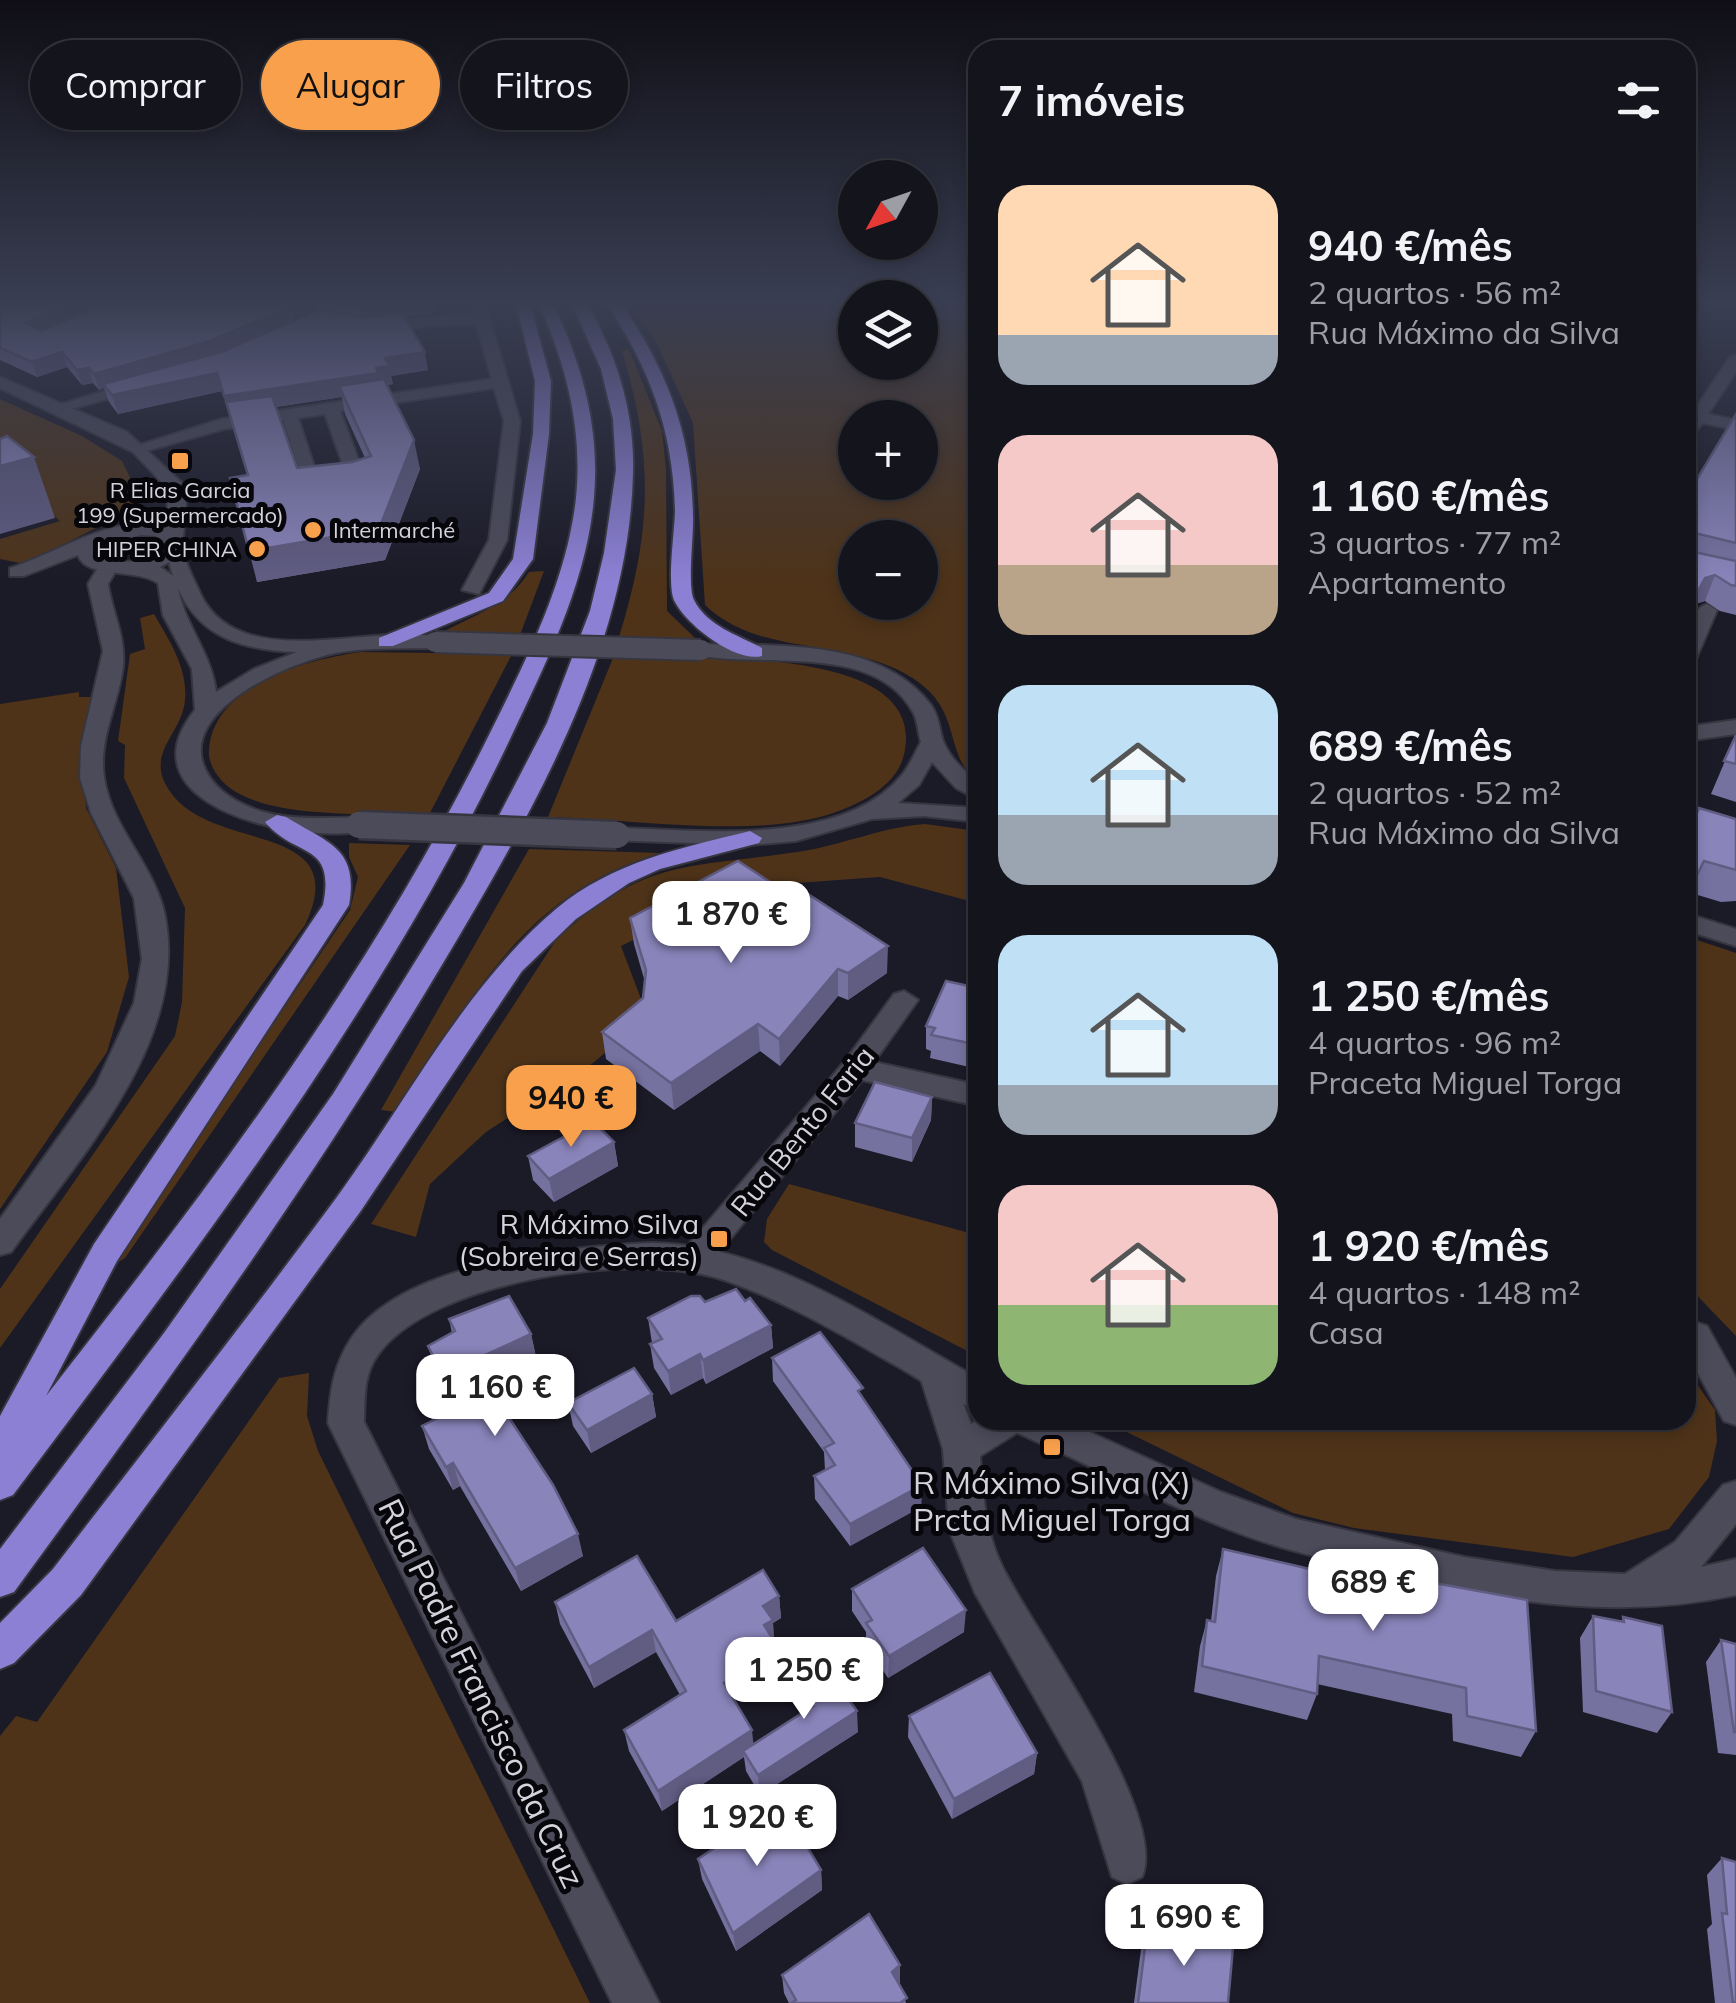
<!DOCTYPE html>
<html lang="pt">
<meta charset="utf-8">
<style>
:root{--surface:#14141d;--page:#1d1d26;--text:#f1f3f6;--muted:#9d9ea4;--line:#33333b;--accent:#f9a04c}
body{margin:0;font-family:Mulish,sans-serif;background:var(--page);color:var(--text);height:100vh;display:flex;flex-direction:column;font-size:38px;white-space:nowrap}
*{box-sizing:border-box;margin:0}
p{font-size:32px;color:var(--muted)}
.icon{flex:none;width:55px;height:55px;fill:none;stroke:currentColor;stroke-width:2;stroke-linecap:round;stroke-linejoin:round}
.map{position:relative;flex:1;overflow:hidden}
.sheet{position:absolute;left:968px;top:40px;width:728px;height:1390px;display:flex;flex-direction:column;background:var(--surface);border-radius:30px;box-shadow:0 5px 15px #0003,0 0 0 2px var(--line)}
.sheet>*{flex:none}
.hud{position:absolute;left:30px;top:40px;width:788px;height:90px;display:flex;gap:20px}
.needle{width:65px;rotate:230deg}
.fabs{position:absolute;left:838px;top:160px;display:grid;gap:20px}
.fabs a{display:grid;place-items:center;width:100px;height:100px;border-radius:50%;background:var(--surface);box-shadow:0 5px 15px #0003,0 0 0 2px var(--line);font-size:50px}
.price{position:absolute;translate:-50% -85px;padding:0 22px;border-radius:20px;background:#fff;color:#222;font-size:32px;line-height:65px;filter:drop-shadow(0 2px 5px #0008)}
.price::after{content:'';position:absolute;left:50%;top:60px;width:30px;height:22px;margin-left:-15px;background:inherit;clip-path:polygon(0 0,100% 0,50% 100%)}
.price.current{background:var(--accent);color:#111}
ul{padding:0;list-style:none}
li{display:flex;align-items:center;gap:30px;height:250px;padding:0 30px}
li span{display:grid;place-items:center;flex:none;width:280px;height:200px;border-radius:30px;color:#555}
li>.icon{margin-inline-start:auto}
span .icon{width:120px;height:120px;fill:#fffc;stroke-width:1}
li b{font-size:42px}
h2{display:flex;justify-content:space-between;align-items:center;height:120px;padding:0 30px;font-size:42px}
.chip{padding:0 35px;border-radius:45px;background:var(--surface);box-shadow:0 5px 15px #0003,0 0 0 2px var(--line);font-size:35px;line-height:90px}
.chip.current{background:var(--accent);color:#111}
.map>svg:first-child{display:block}
.green{fill:#4e3319;fill-rule:evenodd}
.lines{fill:none;stroke-linecap:round;stroke-linejoin:round}
.minor-casing{stroke:#373640;stroke-width:4}
.tertiary-casing{stroke:#373640;stroke-width:4}
.trunk-casing{stroke:#373640;stroke-width:4}
.minor{fill:#4c4b5a;fill-rule:evenodd}
.tertiary{fill:#4c4b5a;fill-rule:evenodd}
.trunk{fill:#8c80d4;fill-rule:evenodd}
.tertiary-bridge-far1-casing{stroke:#373640;stroke-width:24;stroke-linecap:butt}
.tertiary-bridge-casing{stroke:#373640;stroke-width:31;stroke-linecap:butt}
.tertiary-bridge-far1{stroke:#4c4b5a;stroke-width:20}
.tertiary-bridge{stroke:#4c4b5a;stroke-width:26}
.wall{fill:#7672a0;fill-rule:evenodd}
.shaded-wall{fill:#605c82}
.building{fill:#8984ba;stroke:#605c82;stroke-width:2.5}
.poi-dot{fill:#f9a04c;stroke:#06060b;stroke-width:4}
.labels{text-anchor:middle;dominant-baseline:central;stroke-width:10;stroke-linejoin:round;paint-order:stroke}
.far-poi-label{font-size:22px;fill:#d4d3dc;stroke:#06060b}
.street-label{font-size:28px;fill:#d4d3dc;stroke:#06060b}
.poi-label{font-size:28px;fill:#d4d3dc;stroke:#06060b;text-anchor:end}
.near-poi-label{font-size:32px;fill:#d4d3dc;stroke:#06060b}
.near-street-label{font-size:32px;fill:#d4d3dc;stroke:#06060b}
</style>
<div class="map">
<svg width="1736" height="2003" viewBox="0 0 1736 2003">
<rect width="100%" height="100%" fill="#1b1a27"/>
<g class="green">
<path d="M622,300H855V362H920V300H977V783C940,747 966,707 904,673C835,637 759,656 705,605L693,423L654,337ZM855,418H920V482H855ZM855,538H920V602H855Z"/>
<path d="M629,349L662,431L666,470L667,611L696,639L619,637C652,530 654,457 622,351Z"/>
<path d="M0,399L82,436L122,461L138,494L135,508L35,559L20,563L0,559V539L60,521L0,469Z"/>
<path d="M544,571L520,635L441,633C475,614 507,607 529,572Z"/>
<path d="M154,614C169,640 188,668 185,700C182,737 138,756 176,799C223,851 353,824 305,925L0,1348V1289L175,1036L182,1002L185,908L124,778L125,745L118,741L130,654L145,649L140,618Z"/>
<path d="M361,652L512,654L430,813L368,811L365,815C324,812 273,813 236,792C222,784 207,766 209,749C214,684 309,659 361,652Z"/>
<path d="M613,658C677,660 937,639 903,758C894,790 850,809 820,817C742,837 630,819 548,817Z"/>
<path d="M79,692V697H94L83,754L86,808L116,868L129,977L107,1052L0,1209V704Z"/>
<path d="M925,824L977,831V903L880,877L740,887L621,946L641,999L634,1028L593,1063L486,1132L430,1184L416,1237L371,1224L556,940C646,857 686,869 797,852C840,846 882,827 925,824Z"/>
<path d="M349,843L410,845L125,1258L109,1268L350,910L358,877L349,857Z"/>
<path d="M529,849L660,853C521,894 471,1001 396,1112L381,1110Z"/>
<path d="M1685,936L1736,953V1336L1685,1283Z"/>
<path d="M789,1184L977,1235V1356L772,1250L764,1242L767,1219Z"/>
<path d="M1685,1367L1715,1410L1717,1441L1709,1477L1669,1529L1573,1557L1354,1528L1293,1513L1102,1420H1685Z"/>
<path d="M309,1373L307,1416L318,1451L590,2003H0V1736L16,1716L37,1722L279,1378Z"/>
</g>
<g class="lines">
<g class="minor-casing">
<g id="minor">
<path d="M231,300H260L363,323L474,314L470,300H484L520,421L507,540L479,594L462,590L489,540L504,421L494,388L340,411L367,483L358,488L307,494L283,420L224,429L139,453L130,448L222,419L492,379L476,323L363,331ZM325,414L348,479L320,484L298,418Z"/>
<path d="M1736,355V372L1708,414L1736,420V430L1703,423L1685,442V424L1730,357Z"/>
<path d="M143,379L151,384L149,387L57,413L49,408Z"/>
<path d="M108,561L118,567L108,584C112,612 126,637 123,666C119,703 98,739 104,777C111,828 155,865 165,916C189,1041 79,1158 11,1252L0,1255V1219L96,1085L134,1003L142,959L134,898L91,813L80,778L81,746L103,651L88,584L101,563Z"/>
<path d="M1707,604L1717,610L1696,659L1685,665C1685,645 1685,612 1707,604Z"/>
<path d="M1736,720V734L1685,741V727Z"/>
<path d="M1685,913L1736,929V946L1685,930Z"/>
<path d="M904,991L918,1000L874,1062L978,1085V1106L862,1080L706,1268L695,1272L684,1268L679,1259L684,1250L845,1061L894,994Z"/>
<path d="M936,1359L948,1363L971,1424L978,1420H1026L1020,1431L980,1456C983,1496 985,1532 1003,1568C1034,1631 1169,1813 1142,1877L1127,1884L1112,1877L1082,1781L975,1593L949,1529L943,1449L919,1373L924,1363Z"/>
</g>
</g>
<g class="tertiary-casing">
<g id="tertiary">
<path d="M1700,300L1736,301V309Z"/>
<path d="M0,377L127,432L182,483C191,505 181,529 183,550C185,564 195,581 200,593C239,677 375,621 442,638V646L435,648C403,649 367,647 336,653C291,662 184,707 203,764C212,789 236,803 260,811C292,821 326,817 359,818L368,820L371,825L368,830C302,846 117,807 195,710L192,669L163,615L158,583C136,568 86,579 78,555L24,576H10V568C58,553 116,511 168,527L167,488L133,452L0,388ZM141,535L155,536L165,544C150,564 119,566 97,556L98,547ZM169,562L173,576L160,567ZM178,588C200,639 245,650 297,652L254,669L216,692C212,654 185,626 178,588Z"/>
<path d="M701,644C777,646 880,638 931,705C939,716 939,728 943,741C950,758 963,770 978,782V800L956,788L932,762L919,785L898,803L978,808V822L924,816L872,819L796,841L749,845L608,840L605,835L617,828C700,830 842,847 901,776C909,767 915,753 921,742C918,733 918,721 913,712C873,640 758,670 694,654L691,650Z"/>
<path d="M651,1243C769,1244 878,1323 978,1378V1410C949,1400 923,1381 897,1366C842,1335 787,1302 727,1281C642,1250 431,1278 377,1356C363,1376 365,1400 364,1422L659,2003H612L328,1423C330,1393 333,1368 349,1342C397,1262 567,1247 651,1243Z"/>
<path d="M1695,1322L1707,1326L1736,1378V1425L1724,1421L1685,1349V1326Z"/>
<path d="M1007,1420H1063L1221,1492L1296,1519L1464,1557L1555,1571L1625,1574L1675,1542L1723,1485L1736,1481V1524L1701,1567L1736,1559V1595C1615,1621 1501,1602 1382,1573C1329,1560 1278,1549 1228,1529C1155,1500 1085,1462 1013,1431Z"/>
</g>
</g>
<g class="trunk-casing">
<g id="trunk">
<path d="M515,300H529L551,381L549,434L533,559L503,601L393,646H379V638L489,593L513,559L533,434L535,381Z"/>
<path d="M537,300H551C582,363 600,427 594,497C587,582 546,663 510,739C380,1013 194,1253 13,1495L0,1500V1416L94,1244L323,905C336,841 296,859 265,822L277,815L286,817C328,843 359,848 349,905L117,1261L46,1396C211,1185 372,973 491,731C527,658 567,580 576,498C583,428 566,363 537,300Z"/>
<path d="M570,300H585C616,353 635,411 633,473C629,650 528,820 440,968C311,1185 163,1388 14,1592L0,1597V1549L164,1333L333,1094L464,883L547,723L590,611L604,553L616,470L613,419L601,369Z"/>
<path d="M604,300H619C666,368 692,433 693,516C694,535 687,585 694,600C707,626 738,635 762,648V656C735,663 687,625 675,602C666,587 675,530 675,510C673,429 649,366 604,300Z"/>
<path d="M750,831L762,838L759,843L660,869L629,883L576,919L522,971L360,1212L81,1595L14,1663L0,1669V1623L53,1569C148,1445 245,1322 337,1197C407,1101 465,986 556,909C612,862 681,848 750,831Z"/>
</g>
</g>
<use href="#minor" class="minor"/>
<use href="#tertiary" class="tertiary"/>
<use href="#trunk" class="trunk"/>
<g class="tertiary-bridge-far1-casing">
<path id="tertiary-bridge-far1" d="M435,642L701,650"/>
</g>
<g class="tertiary-bridge-casing">
<path id="tertiary-bridge" d="M359,825L617,835"/>
</g>
<use href="#tertiary-bridge-far1" class="tertiary-bridge-far1"/>
<use href="#tertiary-bridge" class="tertiary-bridge"/>
</g>
<g class="wall">
<path d="M0,300H111L86,312L292,306L295,320L325,311L279,300H433L435,311L428,314L404,316L428,370L391,376L393,384L387,385L420,469L385,560L257,582L247,475L222,391L118,414L109,402L104,388L99,390L93,383L82,385L67,367L37,377L0,360ZM342,397L345,414L365,458L352,462L297,468L276,407Z"/>
<path d="M1736,414V615L1720,611L1705,601L1695,604L1685,499Z"/>
<path d="M1736,735V802L1711,794Z"/>
<path d="M1695,818L1736,819V901L1721,902L1691,893Z"/>
<path d="M630,918L887,973L848,1000L838,996L780,1066L760,1051L674,1110L606,1059L602,1032L643,998L645,982L634,944Z"/>
<path d="M978,988V1069L930,1058L931,1051L926,1049V1026Z"/>
<path d="M932,1097L931,1120L912,1162L855,1147V1123Z"/>
<path d="M614,1142L618,1166L554,1202L533,1180L528,1156Z"/>
<path d="M745,1301L771,1325L773,1348L706,1384L703,1378L671,1395L654,1368L650,1344L652,1343L648,1318L705,1302Z"/>
<path d="M449,1319L531,1334L536,1357L485,1381L583,1556L521,1591L460,1486L453,1490L429,1449L422,1426L455,1409L435,1369L428,1346L452,1333Z"/>
<path d="M772,1358L863,1399L922,1485L921,1507L850,1546L815,1499L814,1476L825,1470L824,1452L773,1381Z"/>
<path d="M652,1394L656,1417L591,1453L573,1426L568,1403Z"/>
<path d="M1223,1549L1322,1594L1364,1602L1374,1572L1536,1731L1521,1757L1453,1741L1452,1714L1317,1684V1694L1307,1720L1194,1692L1200,1646L1207,1620L1211,1621L1216,1576Z"/>
<path d="M852,1589L964,1632L888,1678L866,1645V1632L852,1611Z"/>
<path d="M779,1596L781,1618L773,1623L774,1642L781,1671L734,1699L754,1744L804,1712L799,1705L798,1684L858,1732L760,1795L746,1771L744,1757L662,1811L629,1751L624,1730L680,1695L656,1652L594,1688L560,1624L555,1602L676,1621Z"/>
<path d="M1593,1616L1621,1622L1623,1617L1672,1712L1657,1733L1583,1712L1580,1638Z"/>
<path d="M1721,1640L1736,1644V1755L1718,1753L1706,1662Z"/>
<path d="M909,1716L1037,1753L1034,1774L952,1819L908,1737Z"/>
<path d="M794,1844L821,1870L822,1890L736,1951L702,1879L698,1859Z"/>
<path d="M1722,1858L1736,2003H1715L1707,1929L1712,1924L1707,1875Z"/>
<path d="M1148,1923L1228,2003H1134L1142,1942Z"/>
<path d="M782,1975L900,1983L899,1984L906,2003H789L784,1993Z"/>
</g>
<g class="shaded-wall">
<path d="M76,300H111L30,338L26,323Z"/>
<path d="M401,300H433L435,311L428,314L363,319L360,305Z"/>
<path d="M292,306L295,320L211,356L103,384L104,388L99,390L94,374Z"/>
<path d="M62,352L67,367L37,377L32,362Z"/>
<path d="M425,352L428,370L391,376L393,384L381,386H339L342,397L230,414L224,396L376,368L385,358Z"/>
<path d="M89,368L93,383L82,385L77,370Z"/>
<path d="M217,373L222,391L118,414L112,395Z"/>
<path d="M414,440L420,469L385,560L257,582L249,551Z"/>
<path d="M0,447L34,457L55,518L0,534Z"/>
<path d="M1715,575L1705,601L1695,604L1685,623V615L1705,578Z"/>
<path d="M1704,861L1691,893L1685,905V899Z"/>
<path d="M888,946L887,973L848,1000V973Z"/>
<path d="M838,969V996L780,1066L779,1039Z"/>
<path d="M758,1024L760,1051L674,1110L671,1083Z"/>
<path d="M932,1097L931,1120L912,1162V1138Z"/>
<path d="M614,1142L618,1166L554,1202L549,1179Z"/>
<path d="M771,1325L773,1348L706,1384L703,1360Z"/>
<path d="M531,1334L536,1357L478,1385L472,1361Z"/>
<path d="M700,1354L703,1378L671,1395L668,1371Z"/>
<path d="M652,1394L656,1417L591,1453L587,1430Z"/>
<path d="M453,1463L460,1486L453,1490L446,1467Z"/>
<path d="M922,1485L921,1507L850,1546V1524Z"/>
<path d="M578,1534L583,1556L521,1591L515,1568Z"/>
<path d="M779,1596L781,1618L773,1623L774,1641L766,1647L763,1606Z"/>
<path d="M966,1610L964,1632L888,1678L889,1656Z"/>
<path d="M652,1630L656,1652L594,1688L589,1667Z"/>
<path d="M779,1649L781,1671L726,1704L724,1683Z"/>
<path d="M857,1711L858,1732L760,1795L758,1775Z"/>
<path d="M752,1730L754,1750L743,1751L744,1757L662,1811L658,1791Z"/>
<path d="M1037,1753L1034,1774L952,1819L954,1799Z"/>
<path d="M821,1870L822,1890L736,1951L733,1933Z"/>
<path d="M900,1965V1983L891,1990L892,1972Z"/>
</g>
<g class="building">
<path d="M0,300H76L26,323L41,331L113,300H271L292,306L207,342L94,374L89,368L77,370L62,352L32,362L0,348Z"/>
<path d="M340,300H417L360,305Z"/>
<path d="M320,310L360,317L403,314L425,352L385,358L390,366L376,368L378,373L224,396L217,373L112,395L103,384L221,352Z"/>
<path d="M384,379L414,440L379,529L249,551L230,478L248,475L226,402L272,396L297,468L352,462L371,456L339,386Z"/>
<path d="M1736,414V543L1695,533L1690,536L1694,552L1736,561V586L1731,585L1715,575L1705,578L1685,615V499Z"/>
<path d="M7,436L34,457L0,466V439Z"/>
<path d="M1736,735V764L1724,761Z"/>
<path d="M1699,808L1736,819V870L1704,861L1685,899V815L1695,818Z"/>
<path d="M738,861L781,889L791,883L888,946L848,973L838,969L779,1039L758,1024L671,1083L602,1032L643,998L646,970L630,918Z"/>
<path d="M946,981L978,988V1045L931,1035L935,1028L926,1026Z"/>
<path d="M875,1082L932,1097L912,1138L855,1123Z"/>
<path d="M593,1121L614,1142L549,1179L528,1156Z"/>
<path d="M736,1289L745,1301L750,1298L771,1325L703,1360L700,1354L668,1371L650,1344L662,1339L648,1318L691,1296H700L705,1302Z"/>
<path d="M509,1296L531,1334L472,1361L553,1485L578,1534L515,1568L453,1463L446,1467L422,1426L459,1407L428,1346L455,1331L449,1319Z"/>
<path d="M820,1332L863,1388L858,1391L922,1485L850,1524L814,1476L835,1465L824,1448L834,1443L772,1358Z"/>
<path d="M634,1368L652,1394L587,1430L568,1403Z"/>
<path d="M923,1548L966,1610L889,1656L866,1623L872,1620L852,1589Z"/>
<path d="M1223,1549L1323,1572L1322,1594L1375,1604L1374,1572L1527,1600L1536,1731L1467,1716L1466,1688L1319,1656L1317,1694L1202,1666L1207,1620L1215,1622Z"/>
<path d="M637,1556L676,1621L763,1570L779,1596L763,1606L773,1620L764,1625L779,1649L724,1683L752,1730L658,1791L624,1730L686,1691L652,1630L589,1667L555,1602Z"/>
<path d="M1593,1616L1624,1622L1623,1617L1662,1626L1672,1712L1596,1691Z"/>
<path d="M1721,1640L1736,1644V1732H1734Z"/>
<path d="M825,1666L857,1711L758,1775L743,1751L813,1706L798,1684Z"/>
<path d="M990,1673L1037,1753L954,1799L909,1716Z"/>
<path d="M773,1809L794,1844L802,1838L821,1870L733,1933L698,1859Z"/>
<path d="M1722,1858L1736,1862V2003H1733L1722,1913L1727,1914Z"/>
<path d="M869,1914L900,1965L892,1972L907,1998L900,2003H791L796,2000L782,1975Z"/>
<path d="M1148,1923L1233,1947L1228,2003H1138Z"/>
</g>
<linearGradient id="sky" x2="0" y2="1"><stop stop-color="#0f0e15"/><stop offset="0.52" stop-color="#393e52"/><stop offset="1" stop-color="#393e52" stop-opacity="0"/></linearGradient>
<rect width="1736" height="581" fill="url(#sky)"/>
<g class="poi-dot">
<rect x="170" y="451" width="20" height="20" rx="5"/>
<circle cx="313" cy="530" r="10"/>
<circle cx="257" cy="549" r="10"/>
<rect x="709" y="1229" width="20" height="20" rx="5"/>
<rect x="1042" y="1437" width="20" height="20" rx="5"/>
</g>
<g class="labels">
<g class="far-poi-label">
<text x="180" y="490">R Elias Garcia<tspan x="180" dy="25">199 (Supermercado)</tspan></text>
<text x="333" y="530" text-anchor="start">Intermarché</text>
<text x="237" y="549" text-anchor="end">HIPER CHINA</text>
</g>
<g class="street-label">
<text transform="translate(802 1131) rotate(-51)">Rua Bento Faria</text>
</g>
<g class="poi-label">
<text x="699" y="1223">R Máximo Silva<tspan x="699" dy="32">(Sobreira e Serras)</tspan></text>
</g>
<g class="near-poi-label">
<text x="1052" y="1482">R Máximo Silva (X)<tspan x="1052" dy="37">Prcta Miguel Torga</tspan></text>
</g>
<g class="near-street-label">
<text transform="translate(482 1693) rotate(64)">Rua Padre Francisco da Cruz</text>
</g>
</g>
</svg>
<div class="fabs">
<a><svg class="needle" viewBox="-14 -14 28 28"><path d="M0-13l5 13h-10z" fill="#e53935"/><path d="M0 13l5-13h-10z" fill="#9d9ea4"/></svg></a>
<a><svg class="icon" aria-label="layers" viewBox="0 0 24 24"><path d="M12 4l9 5-9 5-9-5zM3 14l9 5 9-5"/></svg></a>
<a>+</a>
<a>−</a>
</div>
<b class="price" style="left:731px;top:966px">1 870 €</b>
<b class="price current" style="left:571px;top:1150px">940 €</b>
<b class="price" style="left:495px;top:1439px">1 160 €</b>
<b class="price" style="left:1373px;top:1634px">689 €</b>
<b class="price" style="left:804px;top:1722px">1 250 €</b>
<b class="price" style="left:757px;top:1869px">1 920 €</b>
<b class="price" style="left:1184px;top:1969px">1 690 €</b>
<div class="hud">
<a class="chip">Comprar</a>
<a class="chip current">Alugar</a>
<a class="chip">Filtros</a>
</div>
<section class="sheet">
<h2>7 imóveis<svg class="icon" aria-label="filters" viewBox="0 0 24 24"><path d="M4 7h16M4 17h16"/><circle cx="9" cy="7" r="2"/><circle cx="15" cy="17" r="2"/></svg></h2>
<ul>
<li><span style="background:linear-gradient(#ffd9b3 75%,#9aa5b1 0)"><svg class="icon" aria-label="home" viewBox="0 0 24 24"><path d="M3 11l9-7 9 7M6 9v11h12V9"/></svg></span><div><b>940 €/mês</b><p>2 quartos · 56 m²</p><p>Rua Máximo da Silva</p></div></li>
<li><span style="background:linear-gradient(#f6c9c9 65%,#b9a48a 0)"><svg class="icon" aria-label="home" viewBox="0 0 24 24"><path d="M3 11l9-7 9 7M6 9v11h12V9"/></svg></span><div><b>1 160 €/mês</b><p>3 quartos · 77 m²</p><p>Apartamento</p></div></li>
<li><span style="background:linear-gradient(#bfe0f5 65%,#9aa5b1 0)"><svg class="icon" aria-label="home" viewBox="0 0 24 24"><path d="M3 11l9-7 9 7M6 9v11h12V9"/></svg></span><div><b>689 €/mês</b><p>2 quartos · 52 m²</p><p>Rua Máximo da Silva</p></div></li>
<li><span style="background:linear-gradient(#bfe0f5 75%,#9aa5b1 0)"><svg class="icon" aria-label="home" viewBox="0 0 24 24"><path d="M3 11l9-7 9 7M6 9v11h12V9"/></svg></span><div><b>1 250 €/mês</b><p>4 quartos · 96 m²</p><p>Praceta Miguel Torga</p></div></li>
<li><span style="background:linear-gradient(#f6c9c9 60%,#8fb573 0)"><svg class="icon" aria-label="home" viewBox="0 0 24 24"><path d="M3 11l9-7 9 7M6 9v11h12V9"/></svg></span><div><b>1 920 €/mês</b><p>4 quartos · 148 m²</p><p>Casa</p></div></li>
</ul>
</section>
</div>
